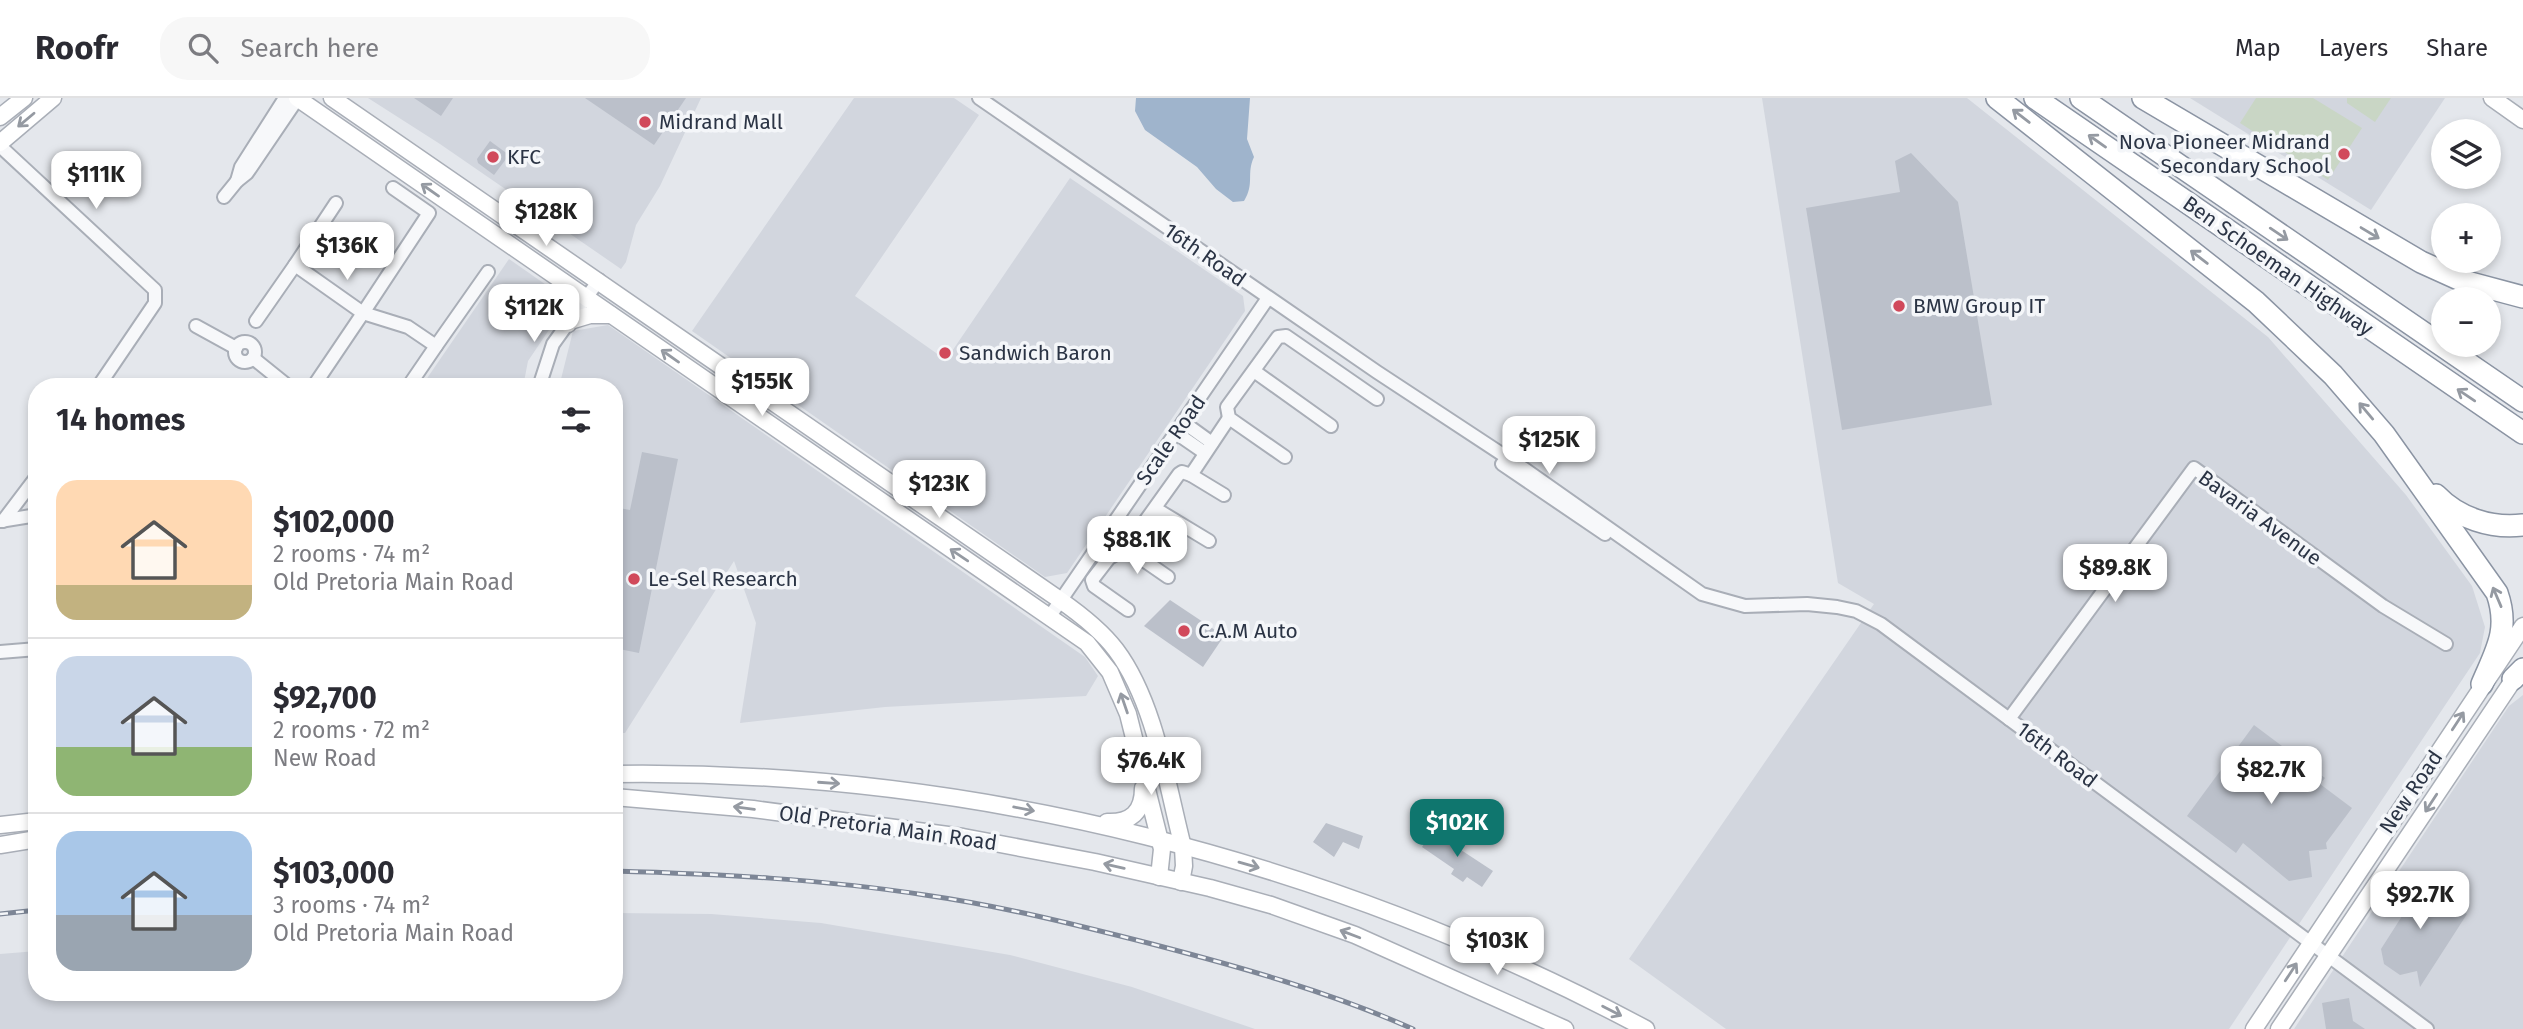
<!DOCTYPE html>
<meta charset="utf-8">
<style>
:root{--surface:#fff;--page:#f7f7f7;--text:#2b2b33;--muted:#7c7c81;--line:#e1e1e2;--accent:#0f766e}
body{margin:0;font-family:"Fira Sans",sans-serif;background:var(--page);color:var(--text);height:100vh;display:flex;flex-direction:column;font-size:26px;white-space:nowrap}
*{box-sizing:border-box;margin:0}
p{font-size:23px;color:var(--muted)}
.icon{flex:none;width:38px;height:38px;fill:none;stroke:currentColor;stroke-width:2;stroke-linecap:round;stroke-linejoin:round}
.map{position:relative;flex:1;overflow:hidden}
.panel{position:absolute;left:28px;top:280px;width:595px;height:623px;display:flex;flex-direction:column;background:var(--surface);border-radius:28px;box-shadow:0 4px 10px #0003}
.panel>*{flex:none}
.controls{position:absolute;left:2431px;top:21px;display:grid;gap:14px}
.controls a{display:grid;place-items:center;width:70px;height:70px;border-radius:50%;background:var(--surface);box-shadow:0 4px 10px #0003;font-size:35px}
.price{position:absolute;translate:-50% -60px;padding:0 16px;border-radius:14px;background:#fff;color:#222;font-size:23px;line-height:46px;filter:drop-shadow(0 2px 4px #0008)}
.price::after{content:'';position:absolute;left:50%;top:42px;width:21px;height:16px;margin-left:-10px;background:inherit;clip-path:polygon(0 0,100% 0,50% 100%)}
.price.active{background:var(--accent);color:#fff}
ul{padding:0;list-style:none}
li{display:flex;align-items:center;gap:21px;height:175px;padding:0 28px}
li+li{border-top:2px solid var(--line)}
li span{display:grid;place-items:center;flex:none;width:196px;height:140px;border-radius:21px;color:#555}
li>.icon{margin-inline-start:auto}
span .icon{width:84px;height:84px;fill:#fffc;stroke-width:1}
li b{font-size:30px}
h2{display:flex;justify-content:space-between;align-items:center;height:84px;padding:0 28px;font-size:30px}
header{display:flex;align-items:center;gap:42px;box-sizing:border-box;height:98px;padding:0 35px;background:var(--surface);border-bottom:2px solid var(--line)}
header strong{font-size:33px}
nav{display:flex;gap:38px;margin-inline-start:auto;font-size:24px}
.search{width:490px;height:63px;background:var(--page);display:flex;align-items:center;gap:18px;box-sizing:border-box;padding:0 24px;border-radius:28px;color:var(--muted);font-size:26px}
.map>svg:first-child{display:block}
.built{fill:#d2d6de}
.green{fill:#c9d6c5}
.water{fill:#9fb4cc}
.building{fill:#bbc0ca}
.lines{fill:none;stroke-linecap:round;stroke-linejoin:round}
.street-casing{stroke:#a9aeb7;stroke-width:16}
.secondary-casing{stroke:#a9aeb7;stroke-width:19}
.highway-casing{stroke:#8b94a3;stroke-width:24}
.street{stroke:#f7f8fa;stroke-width:12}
.secondary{stroke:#fff;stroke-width:16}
.highway{stroke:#fff;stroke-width:21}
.rail-casing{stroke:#7d8696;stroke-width:5}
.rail{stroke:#f4f6f9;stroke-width:2.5;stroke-dasharray:8;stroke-linecap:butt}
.oneway{stroke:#959aa2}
.poi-dot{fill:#d1495b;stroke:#f4f6f9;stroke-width:2.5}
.labels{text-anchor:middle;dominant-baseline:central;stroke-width:7;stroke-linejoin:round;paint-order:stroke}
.poi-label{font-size:21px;fill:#2b3445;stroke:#f4f6f9;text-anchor:start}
.street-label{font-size:21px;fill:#2b3445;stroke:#f4f6f9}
</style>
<header>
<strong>Roofr</strong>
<div class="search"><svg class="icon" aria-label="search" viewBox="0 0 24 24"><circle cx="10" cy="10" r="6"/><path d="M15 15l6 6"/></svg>Search here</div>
<nav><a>Map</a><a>Layers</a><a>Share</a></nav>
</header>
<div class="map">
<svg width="2523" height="931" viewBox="0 0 2523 931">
<rect width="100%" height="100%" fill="#e4e7ec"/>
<g class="built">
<path d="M368,0H701L660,88L636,127L626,164L621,171L440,46Z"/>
<path d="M854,0H954L979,17L855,198L946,262L1070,80L1243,198L1245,213L1067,475L1045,479L692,233Z"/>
<path d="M1762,0H1967L2268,239L2406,397L2472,488L2485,529L2480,555L2229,931H1726L1629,861L1874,506L1838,485Z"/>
<path d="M2190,0H2445L2371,112Z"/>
<path d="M509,161L552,191L557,220L528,263L523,289H421Z"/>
<path d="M608,227L1085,559L1098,578L1086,598L885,609L740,625L756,525L734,463L625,635H614V289H559L573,233Z"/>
<path d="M2523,597V931H2294L2509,608Z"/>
<path d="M614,815L711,816L821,825L1010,857L1132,889L1255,931H0V856L37,853V894H614Z"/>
</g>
<g class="green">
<path d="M2256,0H2313L2362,30L2328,82L2240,25Z"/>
<path d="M2347,0H2391L2375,24L2347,5Z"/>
</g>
<path class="water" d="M1136,0H1250L1247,41L1254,59C1246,76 1255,85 1244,103L1233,104L1216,91L1197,69L1145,32L1135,13Z"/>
<g class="building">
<path d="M414,0H453L441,18Z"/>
<path d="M585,0H686L654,47Z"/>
<path d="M490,43L509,57L494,77L478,65L477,61Z"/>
<path d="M1911,55L1958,104L1992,307L1842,332L1806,110L1900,94L1895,63Z"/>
<path d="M642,354L678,361L639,555L614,550V409L630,412Z"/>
<path d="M1170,502L1224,538L1203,569L1144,528Z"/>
<path d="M2254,627L2325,680L2320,686L2352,710L2326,745L2327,751L2309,753L2312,779L2289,783L2243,745L2236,755L2187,718Z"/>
<path d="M1326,725L1363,738L1359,751L1343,744L1334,759L1313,744Z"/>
<path d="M1429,731L1493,773L1482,789L1467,779L1463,784L1451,776L1454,771L1422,749L1427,742L1423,740Z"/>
<path d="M2400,781L2415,791L2419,785L2467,816L2420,889L2417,873L2400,877L2384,866L2381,851L2404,815L2399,812L2395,790Z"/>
<path d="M2349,900L2353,923L2365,931H2326L2322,905Z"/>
</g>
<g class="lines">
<g class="street-casing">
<g id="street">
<path d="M979,0L1377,274L1523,370L1702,496L1745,508L1807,506L1837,509L1856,513L1881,526L2427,931"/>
<path d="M0,48L155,192V205L98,289"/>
<path d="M237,83L241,69L285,0"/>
<path d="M393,90L429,115L363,215L408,229L436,248L488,174"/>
<path d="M224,99L237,83L247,75L298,0"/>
<path d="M295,167L336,105"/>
<path d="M256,223L295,167L363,215L313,289"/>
<path d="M196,228L236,250"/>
<circle cx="245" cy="254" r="10"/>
<path d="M253,260L289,289"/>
<path d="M1254,273L1331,328"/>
<path d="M408,289L436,248"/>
<path d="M539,289L553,246L599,182"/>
<path d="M1183,324L1212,345"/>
<path d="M1176,335L1205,355"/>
<path d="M1285,359L1229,320L1227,309L1278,239L1286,238L1377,301"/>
<path d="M1502,366L1605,436"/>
<path d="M1191,377L1224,397"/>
<path d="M1156,411L1209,443"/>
<path d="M0,423L37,417"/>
<path d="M3,423L37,378"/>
<path d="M1126,450L1168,479"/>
<path d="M1128,512L1094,488L1092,482L1109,460L1126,450L1179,376L1182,374L1191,377L1229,320"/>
<path d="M1050,518L1268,200"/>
<path d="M0,554L37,551"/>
<path d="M2009,621L2194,370L2383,508L2446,546"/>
</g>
</g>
<g class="secondary-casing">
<g id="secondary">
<path d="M297,0L1087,545L1110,574L1128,616L1162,751L1159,779"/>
<path d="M332,0L1060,502C1080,516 1101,532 1116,552C1155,604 1167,687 1183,749L1184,768L1181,784"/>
<path d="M2492,0L2523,22"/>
<path d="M0,19L24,0"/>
<path d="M0,45L53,0"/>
<path d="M563,184L568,209V226"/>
<path d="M570,223L590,217H611"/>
<path d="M614,676C972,671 1330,762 1646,931"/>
<path d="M614,699L753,711L963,739L1095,764L1210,790L1271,807L1355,837L1565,931"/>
<path d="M1107,724C1131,725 1143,714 1143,690"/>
<path d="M0,727L37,723"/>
<path d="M0,747L37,741"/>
<path d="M2254,931L2523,528"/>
<path d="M2279,931L2520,572"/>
</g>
</g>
<g class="highway-casing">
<g id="highway">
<path d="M1997,0L2256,204L2333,277L2384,336L2497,495C2510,532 2496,553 2482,586"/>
<path d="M2035,0L2523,335"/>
<path d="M2081,0L2523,303"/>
<path d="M2143,0L2421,164L2463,183L2523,199"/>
<path d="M2436,397C2458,420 2491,431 2523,427"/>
<path d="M2513,581L2523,571"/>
</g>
</g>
<use href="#street" class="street"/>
<use href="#secondary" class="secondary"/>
<use href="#highway" class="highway"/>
<g class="rail-casing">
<g id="rail">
<path d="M614,773C718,776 822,781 925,797C1002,808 1077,827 1152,846C1240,869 1330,894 1413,931"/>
<path d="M0,816L37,812"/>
</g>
</g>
<use href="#rail" class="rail"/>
</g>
<defs><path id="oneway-shaft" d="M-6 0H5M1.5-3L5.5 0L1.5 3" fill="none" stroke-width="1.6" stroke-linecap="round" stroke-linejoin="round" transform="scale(1.75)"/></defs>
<g class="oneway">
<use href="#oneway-shaft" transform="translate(2021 18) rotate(-142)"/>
<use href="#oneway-shaft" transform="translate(26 22) rotate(140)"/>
<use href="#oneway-shaft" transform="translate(2097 43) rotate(-145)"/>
<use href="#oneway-shaft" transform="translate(430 92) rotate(-145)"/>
<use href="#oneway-shaft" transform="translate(2370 135) rotate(31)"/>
<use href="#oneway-shaft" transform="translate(2279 136) rotate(34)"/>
<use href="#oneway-shaft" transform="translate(2199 159) rotate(-142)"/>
<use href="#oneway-shaft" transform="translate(670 258) rotate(-145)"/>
<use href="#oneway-shaft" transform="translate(2466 297) rotate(-146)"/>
<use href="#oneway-shaft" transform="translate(2366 313) rotate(-130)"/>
<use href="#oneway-shaft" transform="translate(959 457) rotate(-146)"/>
<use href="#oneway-shaft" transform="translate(2497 499) rotate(-113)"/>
<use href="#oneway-shaft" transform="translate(1124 605) rotate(-109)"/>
<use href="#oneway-shaft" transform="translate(2458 623) rotate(-57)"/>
<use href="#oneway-shaft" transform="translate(829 685) rotate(4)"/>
<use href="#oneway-shaft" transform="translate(2431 705) rotate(123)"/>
<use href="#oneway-shaft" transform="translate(744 710) rotate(-173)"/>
<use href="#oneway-shaft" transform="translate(1024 711) rotate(11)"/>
<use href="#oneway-shaft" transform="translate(1249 767) rotate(16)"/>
<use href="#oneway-shaft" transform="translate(1114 768) rotate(-167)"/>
<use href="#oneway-shaft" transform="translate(1350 836) rotate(-159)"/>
<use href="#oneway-shaft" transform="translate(2291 874) rotate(-57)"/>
<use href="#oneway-shaft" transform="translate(1612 913) rotate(27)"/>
</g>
<g class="poi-dot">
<circle cx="645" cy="24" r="7"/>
<circle cx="2344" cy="56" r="7"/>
<circle cx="493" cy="59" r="7"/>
<circle cx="1899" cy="208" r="7"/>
<circle cx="945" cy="255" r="7"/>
<circle cx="634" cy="481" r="7"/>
<circle cx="1184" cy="533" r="7"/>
</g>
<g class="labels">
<g class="poi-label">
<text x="659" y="24">Midrand Mall</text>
<text x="2330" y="44" text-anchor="end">Nova Pioneer Midrand<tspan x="2330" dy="24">Secondary School</tspan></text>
<text x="507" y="59">KFC</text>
<text x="1913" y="208">BMW Group IT</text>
<text x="959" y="255">Sandwich Baron</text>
<text x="648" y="481">Le-Sel Research</text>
<text x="1198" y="533">C.A.M Auto</text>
</g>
<g class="street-label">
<text transform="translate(1205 157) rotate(35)">16th Road</text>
<text transform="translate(2278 168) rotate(35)">Ben Schoeman Highway</text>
<text transform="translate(1171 342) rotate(-55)">Scale Road</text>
<text transform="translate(2260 420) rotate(36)">Bavaria Avenue</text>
<text transform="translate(2057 657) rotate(37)">16th Road</text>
<text transform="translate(2411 694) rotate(-56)">New Road</text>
<text transform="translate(888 730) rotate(8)">Old Pretoria Main Road</text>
</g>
</g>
</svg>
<div class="controls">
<a><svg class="icon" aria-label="layers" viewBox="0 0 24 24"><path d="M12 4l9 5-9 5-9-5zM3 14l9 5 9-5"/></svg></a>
<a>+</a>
<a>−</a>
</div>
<b class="price" style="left:96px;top:113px">$111K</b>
<b class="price" style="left:546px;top:150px">$128K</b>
<b class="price" style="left:347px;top:184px">$136K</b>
<b class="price" style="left:534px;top:246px">$112K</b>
<b class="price" style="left:762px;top:320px">$155K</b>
<b class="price" style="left:1549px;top:378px">$125K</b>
<b class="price" style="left:939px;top:422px">$123K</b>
<b class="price" style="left:1137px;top:478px">$88.1K</b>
<b class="price" style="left:2115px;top:506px">$89.8K</b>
<b class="price" style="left:1151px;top:699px">$76.4K</b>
<b class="price" style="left:2271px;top:708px">$82.7K</b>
<b class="price active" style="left:1457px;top:761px">$102K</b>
<b class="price" style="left:2420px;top:833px">$92.7K</b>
<b class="price" style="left:1497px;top:879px">$103K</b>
<section class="panel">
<h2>14 homes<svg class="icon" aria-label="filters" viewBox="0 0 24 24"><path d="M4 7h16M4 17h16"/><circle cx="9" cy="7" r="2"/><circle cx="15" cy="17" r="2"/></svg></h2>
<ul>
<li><span style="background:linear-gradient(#ffd9b3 75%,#c2b280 0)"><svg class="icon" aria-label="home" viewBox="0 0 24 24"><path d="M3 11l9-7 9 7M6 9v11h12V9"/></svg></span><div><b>$102,000</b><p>2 rooms · 74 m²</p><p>Old Pretoria Main Road</p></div></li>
<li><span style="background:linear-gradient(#c9d6e8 65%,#8fb573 0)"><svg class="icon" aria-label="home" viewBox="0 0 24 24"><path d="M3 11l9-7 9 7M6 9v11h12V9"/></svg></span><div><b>$92,700</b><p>2 rooms · 72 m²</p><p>New Road</p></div></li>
<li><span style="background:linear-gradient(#a9c7e8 60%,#9aa5b1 0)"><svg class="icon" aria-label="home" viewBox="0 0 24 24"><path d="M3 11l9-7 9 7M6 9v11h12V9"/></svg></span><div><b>$103,000</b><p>3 rooms · 74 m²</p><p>Old Pretoria Main Road</p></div></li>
</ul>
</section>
</div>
